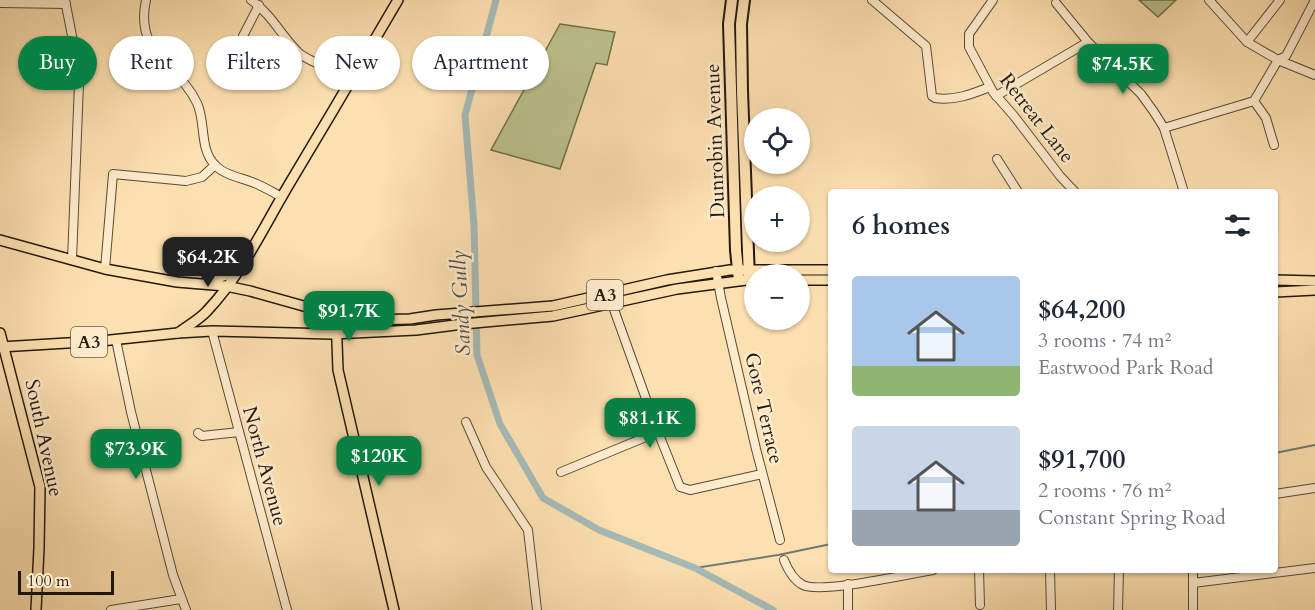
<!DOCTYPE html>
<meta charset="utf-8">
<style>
:root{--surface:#fff;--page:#f6f6f7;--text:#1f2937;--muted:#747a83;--accent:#0b8043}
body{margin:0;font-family:Cardo,serif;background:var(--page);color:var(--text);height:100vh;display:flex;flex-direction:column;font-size:22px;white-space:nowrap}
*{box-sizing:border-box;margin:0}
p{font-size:20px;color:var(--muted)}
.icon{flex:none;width:33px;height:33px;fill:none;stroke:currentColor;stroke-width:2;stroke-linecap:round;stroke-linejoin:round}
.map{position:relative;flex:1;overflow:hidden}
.side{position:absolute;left:828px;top:189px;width:450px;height:384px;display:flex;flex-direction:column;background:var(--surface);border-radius:6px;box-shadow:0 2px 4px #0004}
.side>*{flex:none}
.guide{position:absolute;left:18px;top:36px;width:570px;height:54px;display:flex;gap:12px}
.buttons{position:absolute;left:744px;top:108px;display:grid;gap:12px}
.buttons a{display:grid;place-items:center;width:66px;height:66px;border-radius:50%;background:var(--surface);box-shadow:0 2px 4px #0004;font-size:30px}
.scale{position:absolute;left:18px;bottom:15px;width:96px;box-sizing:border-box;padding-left:6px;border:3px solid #22180d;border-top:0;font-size:16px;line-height:21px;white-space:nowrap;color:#22180d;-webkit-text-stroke:4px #feebcc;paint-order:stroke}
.price{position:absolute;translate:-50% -51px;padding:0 14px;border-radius:12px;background:var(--accent);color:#fff;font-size:20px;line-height:39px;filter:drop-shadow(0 2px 3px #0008)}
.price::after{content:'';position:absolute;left:50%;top:36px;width:18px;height:14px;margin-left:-9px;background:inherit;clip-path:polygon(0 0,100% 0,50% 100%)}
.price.selected{background:#222;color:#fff}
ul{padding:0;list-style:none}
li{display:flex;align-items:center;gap:18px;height:150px;padding:0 24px}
li span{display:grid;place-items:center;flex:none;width:168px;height:120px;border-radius:6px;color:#555}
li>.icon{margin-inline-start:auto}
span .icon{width:72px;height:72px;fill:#fffc;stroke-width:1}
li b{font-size:26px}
h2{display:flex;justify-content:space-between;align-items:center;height:72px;padding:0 24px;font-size:26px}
.pill{padding:0 21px;border-radius:27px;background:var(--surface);box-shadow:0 2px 4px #0004;font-size:21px;line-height:54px}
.pill.selected{background:var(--accent);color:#fff}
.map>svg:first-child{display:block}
.green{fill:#bcc38e;stroke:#6f6e4e;stroke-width:1.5}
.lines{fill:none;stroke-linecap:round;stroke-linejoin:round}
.stream{stroke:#717973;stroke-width:2}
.canal{stroke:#a5bab7;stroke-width:7}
.minor-casing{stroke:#594a36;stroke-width:10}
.major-casing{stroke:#22180d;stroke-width:12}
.highway-casing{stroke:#22180d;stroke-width:14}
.minor{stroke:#feebcc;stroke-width:8}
.major{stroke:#fde0b0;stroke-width:9}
.highway{stroke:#fde0b0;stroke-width:10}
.labels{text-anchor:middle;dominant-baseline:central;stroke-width:5;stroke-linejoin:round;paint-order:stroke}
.shield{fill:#feebcc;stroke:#645746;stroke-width:1.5}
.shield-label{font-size:18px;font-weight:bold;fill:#22180d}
.street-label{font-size:20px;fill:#22180d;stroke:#feebcc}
.water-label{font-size:21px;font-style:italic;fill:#505148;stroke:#feebcc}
</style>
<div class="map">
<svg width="1315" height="610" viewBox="0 0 1315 610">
<rect width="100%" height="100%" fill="#fde0b0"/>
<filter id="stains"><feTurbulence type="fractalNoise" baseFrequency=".00333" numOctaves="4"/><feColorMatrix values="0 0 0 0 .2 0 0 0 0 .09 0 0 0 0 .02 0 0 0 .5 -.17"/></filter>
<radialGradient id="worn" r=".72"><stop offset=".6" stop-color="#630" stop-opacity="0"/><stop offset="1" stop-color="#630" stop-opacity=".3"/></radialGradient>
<g class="green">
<path d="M1139,0H1176L1158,17Z"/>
<path d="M560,24L615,32L607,65L596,63L560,169L491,150Z"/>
</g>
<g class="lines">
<g class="stream">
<path d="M1275,453L1315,445"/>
<path d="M695,568L778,555L831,544"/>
</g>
<path class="canal" d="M496,0L465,115L474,225L477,355L500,424L543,498L599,530L695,568L773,610"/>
<g class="minor-casing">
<g id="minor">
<path d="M65,0L74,46L79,84L72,260"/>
<path d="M146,0C134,55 179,64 197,103C206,122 199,149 215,165C225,176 244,178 257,184C266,188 274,193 282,197"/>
<path d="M251,0C273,16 280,34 298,52C309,63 338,70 353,77"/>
<path d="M872,0L926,46L932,96L935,98C954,101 972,94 990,87"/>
<path d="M993,0L969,34V47L993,92L1014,116L1060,176L1075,192"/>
<path d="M1209,0L1247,42L1278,60L1315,75"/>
<path d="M0,3L66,4"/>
<path d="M1056,3L1088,42L1141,94L1154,112L1164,128L1184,192"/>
<path d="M243,36L259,5"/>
<path d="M1247,42L1280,0"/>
<path d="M996,96L1088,42"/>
<path d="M1254,101L1266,118L1274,145"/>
<path d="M1164,128L1254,101L1278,60L1286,56L1315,0"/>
<path d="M997,159L1018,192"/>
<path d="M105,269L113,174L186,181L202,177L215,165"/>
<path d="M716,271L721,298L756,449L780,540"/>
<path d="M612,304L658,432L680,487L690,490L762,474"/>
<path d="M212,331L287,610"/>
<path d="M116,340L131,412L173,575L186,610"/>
<path d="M466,422L486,467L528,530L537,610"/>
<path d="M198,433L202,436L239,432"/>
<path d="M561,472L658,432"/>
<path d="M1275,494L1315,488"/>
<path d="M784,560C788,570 793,580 803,585C821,594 909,574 933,570"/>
<path d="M979,570L980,605"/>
<path d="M1050,570L1051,610"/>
<path d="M1193,570V610"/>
<path d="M1193,583L1315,568"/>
<path d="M111,610L181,599"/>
<path d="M848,610V584"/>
<path d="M1118,610L1119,570"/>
</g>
</g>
<g class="major-casing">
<g id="major">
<path d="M0,240L105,269L177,282L226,286L250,291L339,316L367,320L410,319L436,315L553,306L667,280L730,270H831"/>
<path d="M800,280H831"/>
<path d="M1275,280L1315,281"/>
<path d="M208,281L230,274L235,268"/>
<path d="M1275,292L1315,290"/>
<path d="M336,315L338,370L394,610"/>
<path d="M0,333L40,487L39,548L36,610"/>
<path d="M178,333C187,326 199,320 207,311C243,273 264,226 291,181C327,121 363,60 398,0"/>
<path d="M0,347L101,341L178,333L212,331L332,334L416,330L463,324L553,316L677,289L754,279"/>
</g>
</g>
<g class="highway-casing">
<g id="highway">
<path d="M732,0L729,24L736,250L739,280"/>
<path d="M744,0L741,24L742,91L749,279"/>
</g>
</g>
<use href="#minor" class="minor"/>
<use href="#major" class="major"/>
<use href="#highway" class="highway"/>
</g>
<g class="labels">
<g class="shield">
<rect x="587" y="280" width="36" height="30" rx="4.5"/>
<rect x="71" y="327" width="36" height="30" rx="4.5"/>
</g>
<g class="shield-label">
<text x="605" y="295">A3</text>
<text x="89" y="342">A3</text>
</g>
<g class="street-label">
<text transform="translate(1037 118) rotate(52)">Retreat Lane</text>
<text transform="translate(715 141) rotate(-92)">Dunrobin Avenue</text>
<text transform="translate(764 408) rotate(77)">Gore Terrace</text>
<text transform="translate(44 438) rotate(78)">South Avenue</text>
<text transform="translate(265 466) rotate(75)">North Avenue</text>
</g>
<g class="water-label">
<text transform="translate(461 303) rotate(-93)">Sandy Gully</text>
</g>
</g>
<rect width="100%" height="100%" filter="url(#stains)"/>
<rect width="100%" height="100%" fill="url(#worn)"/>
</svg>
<div class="buttons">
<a><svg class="icon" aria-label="locate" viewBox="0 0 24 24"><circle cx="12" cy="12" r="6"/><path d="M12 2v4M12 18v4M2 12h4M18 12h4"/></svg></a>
<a>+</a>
<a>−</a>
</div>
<div class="scale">100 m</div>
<b class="price" style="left:1123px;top:95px">$74.5K</b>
<b class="price selected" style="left:208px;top:288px">$64.2K</b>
<b class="price" style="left:349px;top:342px">$91.7K</b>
<b class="price" style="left:650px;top:449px">$81.1K</b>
<b class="price" style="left:136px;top:480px">$73.9K</b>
<b class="price" style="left:379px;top:487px">$120K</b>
<div class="guide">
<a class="pill selected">Buy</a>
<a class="pill">Rent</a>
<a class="pill">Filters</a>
<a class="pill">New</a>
<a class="pill">Apartment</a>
</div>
<section class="side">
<h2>6 homes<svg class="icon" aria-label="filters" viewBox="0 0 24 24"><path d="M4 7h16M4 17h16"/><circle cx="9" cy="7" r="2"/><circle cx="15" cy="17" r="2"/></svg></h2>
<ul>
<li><span style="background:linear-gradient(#a9c7e8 75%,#8fb573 0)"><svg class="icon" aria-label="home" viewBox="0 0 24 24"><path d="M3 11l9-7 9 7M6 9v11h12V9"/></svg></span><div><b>$64,200</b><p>3 rooms · 74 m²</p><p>Eastwood Park Road</p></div></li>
<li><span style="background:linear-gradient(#c9d6e8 70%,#9aa5b1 0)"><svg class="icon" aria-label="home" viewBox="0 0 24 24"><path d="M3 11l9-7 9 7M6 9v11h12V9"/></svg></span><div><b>$91,700</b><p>2 rooms · 76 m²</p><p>Constant Spring Road</p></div></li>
</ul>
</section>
</div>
